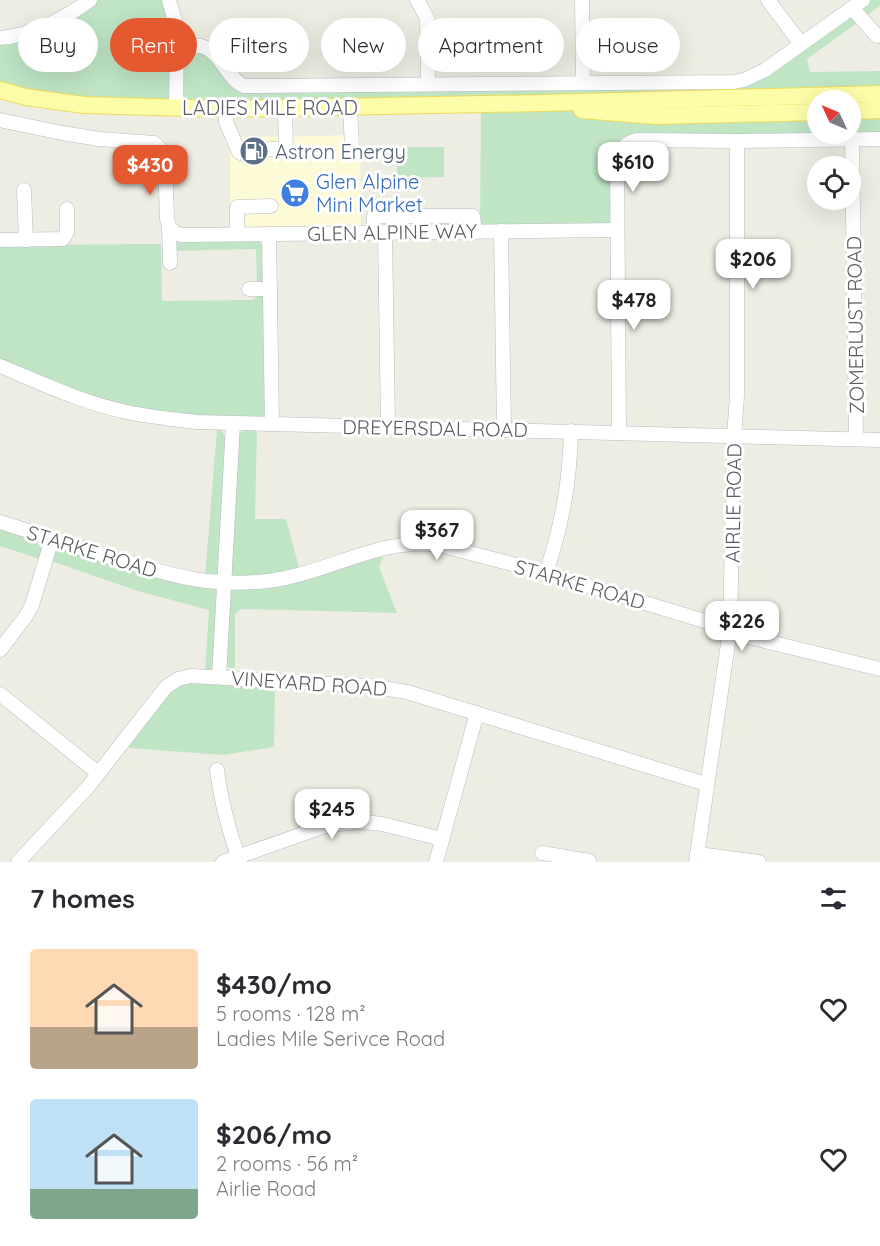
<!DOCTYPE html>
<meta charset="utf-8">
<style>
:root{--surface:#fff;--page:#f2f2f3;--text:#2b2b33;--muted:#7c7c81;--accent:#e55931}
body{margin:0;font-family:Quicksand,sans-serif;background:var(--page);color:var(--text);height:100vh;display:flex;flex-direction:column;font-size:22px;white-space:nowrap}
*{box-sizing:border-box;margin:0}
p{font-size:20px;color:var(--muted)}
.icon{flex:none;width:33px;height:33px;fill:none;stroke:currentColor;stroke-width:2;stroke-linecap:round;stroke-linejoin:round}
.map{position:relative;height:862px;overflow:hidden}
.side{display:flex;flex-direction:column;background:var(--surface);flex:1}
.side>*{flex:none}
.hud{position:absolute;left:18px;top:18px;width:844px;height:54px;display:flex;gap:12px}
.needle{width:39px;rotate:314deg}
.tools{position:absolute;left:807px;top:90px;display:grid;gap:12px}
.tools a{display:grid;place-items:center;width:54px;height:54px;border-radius:50%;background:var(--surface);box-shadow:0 6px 24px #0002;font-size:30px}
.price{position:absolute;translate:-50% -51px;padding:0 14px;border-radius:12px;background:#fff;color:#222;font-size:20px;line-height:39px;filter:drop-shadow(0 2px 3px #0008)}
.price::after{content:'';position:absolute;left:50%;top:36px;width:18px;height:14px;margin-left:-9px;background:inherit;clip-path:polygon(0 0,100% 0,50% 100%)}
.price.selected{background:var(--accent);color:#fff}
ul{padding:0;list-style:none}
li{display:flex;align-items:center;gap:18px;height:150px;padding:0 30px}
li span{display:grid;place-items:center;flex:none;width:168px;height:120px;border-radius:6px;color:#555}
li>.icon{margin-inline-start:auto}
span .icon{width:72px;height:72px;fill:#fffc;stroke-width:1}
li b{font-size:26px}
h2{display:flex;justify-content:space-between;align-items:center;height:72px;padding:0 30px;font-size:26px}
.pill{padding:0 21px;border-radius:27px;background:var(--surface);box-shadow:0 6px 24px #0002;font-size:21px;line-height:54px}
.pill.selected{background:var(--accent);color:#fff}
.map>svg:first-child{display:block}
.commercial{fill:#fdfad8}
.green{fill:#bfe5c5}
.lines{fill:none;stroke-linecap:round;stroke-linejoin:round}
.minor-tunnel{stroke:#c8c9c3;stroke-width:14;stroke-dasharray:14 7;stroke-linecap:butt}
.minor-casing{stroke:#babbc1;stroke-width:15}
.major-casing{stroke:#eeda5b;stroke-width:18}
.minor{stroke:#fff;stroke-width:14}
.major{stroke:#fdfca8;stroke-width:16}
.labels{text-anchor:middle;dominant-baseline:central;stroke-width:6;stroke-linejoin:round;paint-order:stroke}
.street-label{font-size:20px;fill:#5b5d63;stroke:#fff}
.service-label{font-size:20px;fill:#4e5e75;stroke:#fff;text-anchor:start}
.shop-label{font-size:20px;fill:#366cbe;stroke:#fff;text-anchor:start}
</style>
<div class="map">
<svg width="880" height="862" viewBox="0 0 880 862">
<rect width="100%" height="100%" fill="#edede3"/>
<path class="commercial" d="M360,135L361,233L230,234V137Z"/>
<g class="green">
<path d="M90,0H169L177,46H196L236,82H734L863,0H880V6L807,59L810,72L880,71V94L750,99L817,112L818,134H850L851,111L880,110V139L624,146L617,230L480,232L481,104L225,109L0,90V38Z"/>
<path d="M397,147H444V177L397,178Z"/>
<path d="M254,239L259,241L264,247L265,281L262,284L257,283L256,249L176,251L174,242Z"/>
<path d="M161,244L162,301L253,300L260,294L265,296L267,409L263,416L256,420L174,417L95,398L0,359V245Z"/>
<path d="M248,429L257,430L255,519H286L300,571L270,577L232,576L230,573L237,437L240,433Z"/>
<path d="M217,430H221L226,438L219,573L216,576L205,577Z"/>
<path d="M0,525L39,541L42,552L40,559L0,546Z"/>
<path d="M63,548L215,589L217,592L213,669L205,672L209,610L138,591L51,561L56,551Z"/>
<path d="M382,554L383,558L379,567L397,613L242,609L235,614V673L228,667C225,654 224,601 231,590Z"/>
<path d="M176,680L275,681L274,747L223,755L130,748L122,742Z"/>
</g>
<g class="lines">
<path class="minor-tunnel" d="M243,154L263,153"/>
<g class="minor-casing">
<g id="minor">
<path d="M169,0L177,28L176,108"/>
<path d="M417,0L427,18L428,84"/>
<path d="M582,0L583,82"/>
<path d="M768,0L801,44"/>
<path d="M852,8L877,36"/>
<path d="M0,38C32,35 64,19 90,0"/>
<path d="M177,46C184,46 194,45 201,46C221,51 226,78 244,86L734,82L744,80L765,70L863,0"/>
<path d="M350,107L352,148"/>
<path d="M225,109L226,122L239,152L243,154"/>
<path d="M0,120L62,133L99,139L154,143L164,152L165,158L167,219L169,227L170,263"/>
<path d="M852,139L856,439"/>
<path d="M269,149H286L285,109"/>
<path d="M24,190L26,240"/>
<path d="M169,227L176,233L181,235L617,230"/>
<path d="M501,231L504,430"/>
<path d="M385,232L388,427"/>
<path d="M373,233L374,216H473L475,232"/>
<path d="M237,234V207L271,206"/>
<path d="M269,234L272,424"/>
<path d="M0,240L63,239L67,232V209"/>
<path d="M249,289H270"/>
<path d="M0,366C41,383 83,403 127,412C149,417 173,419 196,422L880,440"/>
<path d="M619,433L617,158C621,148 626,143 637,140L737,141L880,139"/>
<path d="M0,522C35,533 69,544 104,555C164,573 204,588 268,581C328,574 380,536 440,545L546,573L721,626L749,637L880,669"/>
<path d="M546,573C562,525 570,482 571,431"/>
<path d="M0,650L26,616L32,605L52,539"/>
<path d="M219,677L233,424"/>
<path d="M0,694L98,773"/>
<path d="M217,770C221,802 229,831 240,862"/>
<path d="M542,853L589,861"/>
<path d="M698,854L759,862"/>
<path d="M18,862L87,788L166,687L178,679L191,676L370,686L407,692L706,784"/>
<path d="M223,862L325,826L346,823L364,822L382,824L442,839"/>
<path d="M436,862L477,713"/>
<path d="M696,862L730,630L734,436L737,396V141"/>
</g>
</g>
<g class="major-casing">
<g id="major">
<path d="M0,90L26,97L84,105L225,109L542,103L880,94"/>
<path d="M582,110L655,116L818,112"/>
<path d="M850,111L880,110"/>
</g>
</g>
<use href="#minor" class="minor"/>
<use href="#major" class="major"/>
</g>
<defs>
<g id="fuel-disc" transform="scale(1.5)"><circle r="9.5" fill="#5c6f8a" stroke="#fff"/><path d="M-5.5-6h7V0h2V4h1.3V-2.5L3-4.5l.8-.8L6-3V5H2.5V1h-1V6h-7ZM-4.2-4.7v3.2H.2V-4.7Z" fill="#fff"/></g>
<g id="supermarket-disc" transform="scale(1.5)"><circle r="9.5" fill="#3f7fe0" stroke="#fff"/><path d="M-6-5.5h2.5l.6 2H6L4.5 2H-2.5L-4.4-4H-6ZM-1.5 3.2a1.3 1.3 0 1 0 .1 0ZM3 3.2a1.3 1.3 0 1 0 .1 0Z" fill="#fff"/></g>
</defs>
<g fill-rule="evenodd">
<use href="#fuel-disc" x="254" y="151"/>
<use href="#supermarket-disc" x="295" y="193"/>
</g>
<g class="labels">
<g class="street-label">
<text x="270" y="107">LADIES MILE ROAD</text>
<text transform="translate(392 232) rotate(-1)">GLEN ALPINE WAY</text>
<text transform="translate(855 325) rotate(-91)">ZOMERLUST ROAD</text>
<text transform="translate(435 428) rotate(1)">DREYERSDAL ROAD</text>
<text transform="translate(733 503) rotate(-89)">AIRLIE ROAD</text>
<text transform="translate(92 551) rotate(17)">STARKE ROAD</text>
<text transform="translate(580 584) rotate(16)">STARKE ROAD</text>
<text transform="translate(309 683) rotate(4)">VINEYARD ROAD</text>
</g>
<g class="service-label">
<text x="275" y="151">Astron Energy</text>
</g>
<g class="shop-label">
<text x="316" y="181">Glen Alpine<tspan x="316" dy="23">Mini Market</tspan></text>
</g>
</g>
</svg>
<div class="tools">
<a><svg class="needle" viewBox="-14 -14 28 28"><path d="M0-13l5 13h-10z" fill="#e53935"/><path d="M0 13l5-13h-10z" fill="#7c7c81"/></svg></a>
<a><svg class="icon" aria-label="locate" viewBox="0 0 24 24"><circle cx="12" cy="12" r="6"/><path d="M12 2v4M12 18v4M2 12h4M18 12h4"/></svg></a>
</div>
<b class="price" style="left:633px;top:193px">$610</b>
<b class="price selected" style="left:150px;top:196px">$430</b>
<b class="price" style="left:753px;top:290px">$206</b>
<b class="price" style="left:634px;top:331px">$478</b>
<b class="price" style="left:437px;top:561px">$367</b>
<b class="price" style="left:742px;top:652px">$226</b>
<b class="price" style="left:332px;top:840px">$245</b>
<div class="hud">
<a class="pill">Buy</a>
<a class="pill selected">Rent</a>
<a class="pill">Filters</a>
<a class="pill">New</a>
<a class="pill">Apartment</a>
<a class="pill">House</a>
</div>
</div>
<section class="side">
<h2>7 homes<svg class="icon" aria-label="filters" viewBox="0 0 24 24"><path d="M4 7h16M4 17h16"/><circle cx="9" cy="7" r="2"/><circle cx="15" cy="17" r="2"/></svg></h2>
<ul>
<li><span style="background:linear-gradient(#ffd9b3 65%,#b9a48a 0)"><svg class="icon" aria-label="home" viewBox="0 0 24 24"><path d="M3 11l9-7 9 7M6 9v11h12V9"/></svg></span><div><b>$430/mo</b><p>5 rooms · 128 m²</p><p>Ladies Mile Serivce Road</p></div><svg class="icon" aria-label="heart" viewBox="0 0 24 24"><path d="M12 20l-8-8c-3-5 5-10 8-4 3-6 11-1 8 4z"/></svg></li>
<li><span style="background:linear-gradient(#bfe0f5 75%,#7fa58c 0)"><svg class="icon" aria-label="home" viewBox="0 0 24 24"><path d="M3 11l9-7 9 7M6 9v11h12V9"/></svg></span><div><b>$206/mo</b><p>2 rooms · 56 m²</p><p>Airlie Road</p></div><svg class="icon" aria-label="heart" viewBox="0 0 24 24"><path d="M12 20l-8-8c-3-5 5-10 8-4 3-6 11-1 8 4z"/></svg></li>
</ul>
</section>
